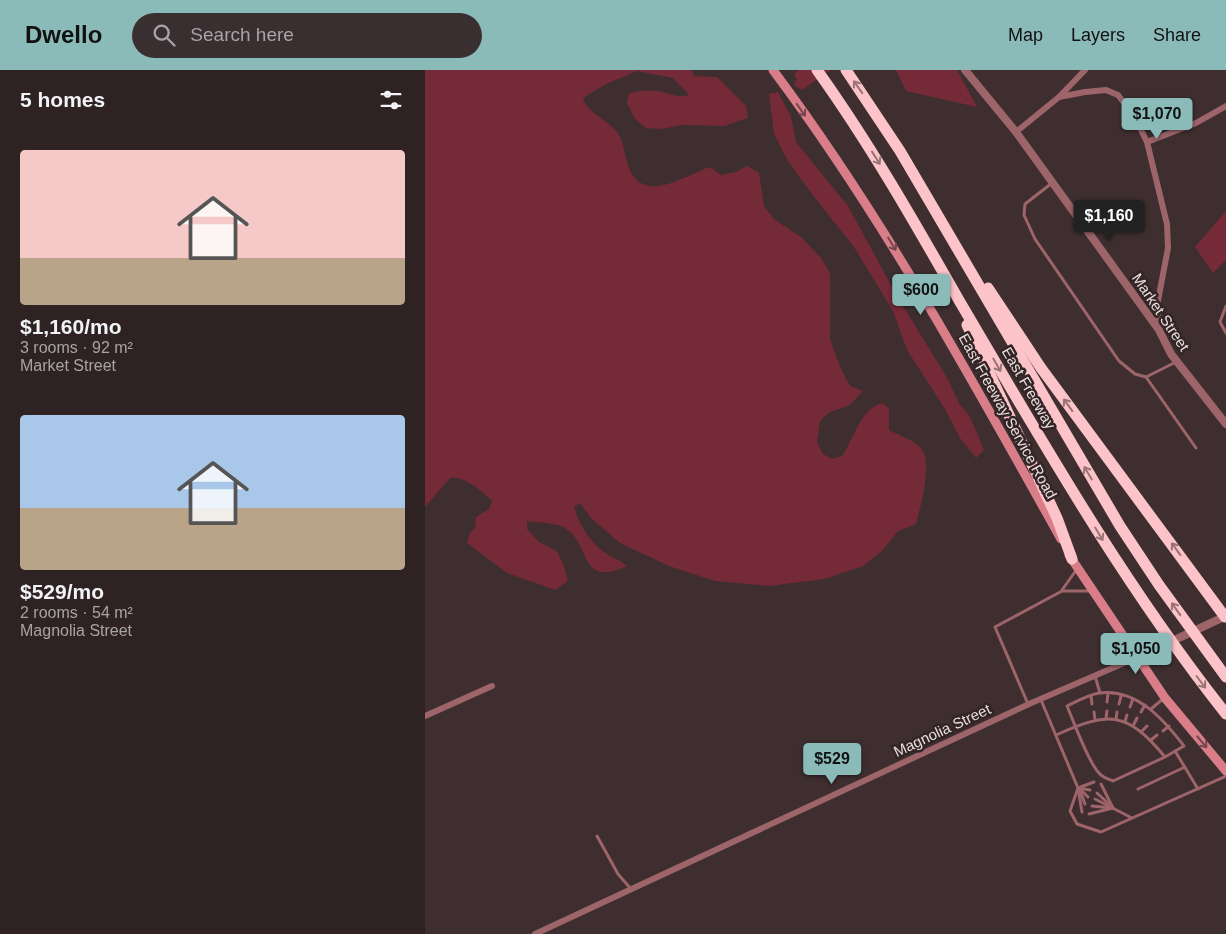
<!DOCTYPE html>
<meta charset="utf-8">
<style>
:root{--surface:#2e2223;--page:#3a2f30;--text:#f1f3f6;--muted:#a7a4a6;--accent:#8bbbb9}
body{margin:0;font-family:Helvetica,sans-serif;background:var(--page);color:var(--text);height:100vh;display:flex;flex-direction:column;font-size:19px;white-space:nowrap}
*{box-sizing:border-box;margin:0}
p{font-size:16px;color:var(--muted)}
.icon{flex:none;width:28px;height:28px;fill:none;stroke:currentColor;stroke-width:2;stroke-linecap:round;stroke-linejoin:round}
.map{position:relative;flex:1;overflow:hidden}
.sheet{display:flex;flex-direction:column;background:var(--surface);width:425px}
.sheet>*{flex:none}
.price{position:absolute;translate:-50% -42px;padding:0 11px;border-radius:5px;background:var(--accent);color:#111;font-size:16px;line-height:32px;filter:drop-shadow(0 1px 2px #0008)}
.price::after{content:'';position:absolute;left:50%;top:30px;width:15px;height:11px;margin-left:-8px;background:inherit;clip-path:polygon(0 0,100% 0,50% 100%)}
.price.selected{background:#222;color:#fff}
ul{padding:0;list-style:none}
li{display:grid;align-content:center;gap:10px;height:265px;padding:0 20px}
li span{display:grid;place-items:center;height:155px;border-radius:5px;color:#555}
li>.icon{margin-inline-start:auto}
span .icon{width:90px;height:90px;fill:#fffc;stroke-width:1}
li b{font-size:21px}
h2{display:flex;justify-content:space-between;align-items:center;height:60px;padding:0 20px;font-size:21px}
header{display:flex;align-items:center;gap:30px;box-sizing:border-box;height:70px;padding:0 25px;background:var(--accent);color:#111}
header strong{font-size:24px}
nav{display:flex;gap:28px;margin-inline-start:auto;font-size:18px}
.search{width:350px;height:45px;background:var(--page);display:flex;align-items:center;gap:12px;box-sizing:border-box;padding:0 18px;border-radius:28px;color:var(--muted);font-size:19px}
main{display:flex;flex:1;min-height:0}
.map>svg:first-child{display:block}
.water{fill:#752a37}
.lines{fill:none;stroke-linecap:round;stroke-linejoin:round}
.service{stroke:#9d646a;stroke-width:3}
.minor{stroke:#9d646a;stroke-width:6}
.tertiary{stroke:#9d646a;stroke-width:8}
.secondary{stroke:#d97e89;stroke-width:9}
.motorway{stroke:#fcc3c8;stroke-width:11}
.oneway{stroke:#987477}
.oneway2{stroke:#75484e}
.labels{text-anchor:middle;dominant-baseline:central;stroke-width:5;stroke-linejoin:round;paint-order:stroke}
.street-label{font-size:15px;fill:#e9dfdf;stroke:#332426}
</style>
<header>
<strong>Dwello</strong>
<div class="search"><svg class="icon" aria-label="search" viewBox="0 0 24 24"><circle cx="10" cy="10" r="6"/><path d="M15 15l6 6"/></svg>Search here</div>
<nav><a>Map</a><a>Layers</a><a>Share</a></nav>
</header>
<main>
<section class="sheet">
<h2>5 homes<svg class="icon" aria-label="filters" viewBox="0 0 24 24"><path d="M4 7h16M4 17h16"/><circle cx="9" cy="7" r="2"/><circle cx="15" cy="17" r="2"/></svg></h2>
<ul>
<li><span style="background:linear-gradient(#f6c9c9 70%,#b9a48a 0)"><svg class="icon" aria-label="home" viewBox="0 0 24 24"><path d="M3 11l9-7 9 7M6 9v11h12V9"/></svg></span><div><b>$1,160/mo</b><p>3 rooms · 92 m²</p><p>Market Street</p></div></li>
<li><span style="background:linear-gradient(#a9c7e8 60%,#b9a48a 0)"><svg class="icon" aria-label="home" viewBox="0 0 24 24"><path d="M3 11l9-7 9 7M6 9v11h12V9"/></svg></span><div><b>$529/mo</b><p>2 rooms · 54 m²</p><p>Magnolia Street</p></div></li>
</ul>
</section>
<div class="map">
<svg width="801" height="864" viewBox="0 0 801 864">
<rect width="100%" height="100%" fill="#3e2e2f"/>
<g class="water">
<path d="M0,0H266L269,6L292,7L321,36L323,48L299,56L257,55L237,59L221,58L210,49L202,33L204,23C213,21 222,20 232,21C243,22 253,29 264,25L248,8L212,1L181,14L158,28C162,43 183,50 192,62C200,73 199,86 204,98C219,136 262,104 285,97L296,105L311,102L322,96L334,103L339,136L349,149L377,168L396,188L405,203V269L415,297L425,316L438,321L425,335L405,342L395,351L392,372L398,384L407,389L417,386C430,368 434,340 457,333L464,338V360C473,365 488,370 495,377C509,390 495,438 491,454L473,461L458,480L438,496L399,509L344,516L290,511L244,496L195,473L167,449L155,433L149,437C153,453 165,472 179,482C186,487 195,490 202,496C153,518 167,475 140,458C130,452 113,453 102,451V459L114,472L132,481L139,496L143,511L130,520L82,503L42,473L45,463L50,458L51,447L64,439L67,431C57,421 40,406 25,408L0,437Z"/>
<path d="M373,0H406L377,20L369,15L372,9L369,5Z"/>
<path d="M471,0H532L552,37L481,21Z"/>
<path d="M353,22L366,47L371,72L423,136L473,228L521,306L534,333L545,347L559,380L551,388L535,368L520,339L482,280L468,241L429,177L390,128L363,91L349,64L344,24Z"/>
<path d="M801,141V190L788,203L770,177Z"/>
</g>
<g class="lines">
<g class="service">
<path d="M627,113L600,134L599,145L610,169L694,291L710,304L721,307L751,292"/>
<path d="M801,236L795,252L801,263"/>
<path d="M721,307L771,378"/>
<path d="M637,520L652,499"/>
<path d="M670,606L675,623"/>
<path d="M666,626L667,634"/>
<path d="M616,630L653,718L645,741L652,754L676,762L801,706"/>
<path d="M682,632L683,623"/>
<path d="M603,634L570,557L637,521H667"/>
<path d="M694,634L696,626"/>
<path d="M705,637L708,629"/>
<path d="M726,639L739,628"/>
<path d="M669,642L670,649"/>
<path d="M716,642L720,635"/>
<path d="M681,648L682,641"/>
<path d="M691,649L692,642"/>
<path d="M700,651L702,645"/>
<path d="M708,656L712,648"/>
<path d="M738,661L744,656"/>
<path d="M716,662L722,656"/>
<path d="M631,665C684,641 702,641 740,687L759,676C739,650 712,618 674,623C663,625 652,631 642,636C649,652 663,692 674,703C678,708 683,709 688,711L740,687"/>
<path d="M726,670L732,665"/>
<path d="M750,681L773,719"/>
<path d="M676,714L688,738"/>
<path d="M653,718L657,742"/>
<path d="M653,718L669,712"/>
<path d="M654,718L663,727"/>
<path d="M654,718L665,720"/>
<path d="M713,719L760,697"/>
<path d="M656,723L660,734"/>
<path d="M672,723L686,736"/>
<path d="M670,729L707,748"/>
<path d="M667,736L686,738"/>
<path d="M664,744L688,738"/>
<path d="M172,766L193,804L206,819"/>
</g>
<g class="minor">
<path d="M635,26L660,0"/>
<path d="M591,62L634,27L660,22L681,20L693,25L709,46L722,72L742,154L743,178L732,236L734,260"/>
<path d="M722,72L771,53L801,36"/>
<path d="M0,646L67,616"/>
<path d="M110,864L604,634L713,587"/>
</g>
<g class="tertiary">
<path d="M540,0L591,62L734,260L746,284L801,354"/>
<path d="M713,587L801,546"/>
</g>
<g class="secondary">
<path d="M348,0C458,147 546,308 636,469"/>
<path d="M644,485L740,628L801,701"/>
</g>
<g class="motorway">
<path d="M392,0C445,74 490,153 535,232C618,373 699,515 801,644"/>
<path d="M421,0L475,81L695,456L734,515L801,607"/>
<path d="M563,218L616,298L800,547"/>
<path d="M542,255L632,448L647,489"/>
</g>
</g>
<defs><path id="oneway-shaft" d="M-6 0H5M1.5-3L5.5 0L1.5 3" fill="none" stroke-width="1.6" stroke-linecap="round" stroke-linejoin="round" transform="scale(1.25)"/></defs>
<g class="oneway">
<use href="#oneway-shaft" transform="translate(433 17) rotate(-125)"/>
<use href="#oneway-shaft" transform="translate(451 88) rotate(58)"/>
<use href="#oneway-shaft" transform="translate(572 295) rotate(60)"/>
<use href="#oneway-shaft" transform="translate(643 335) rotate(-126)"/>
<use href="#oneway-shaft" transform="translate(663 403) rotate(-121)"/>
<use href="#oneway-shaft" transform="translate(674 464) rotate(59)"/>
<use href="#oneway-shaft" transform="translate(751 479) rotate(-126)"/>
<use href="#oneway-shaft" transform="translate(751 539) rotate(-125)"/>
<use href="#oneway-shaft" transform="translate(776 612) rotate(53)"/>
</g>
<g class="oneway2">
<use href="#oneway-shaft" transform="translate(376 40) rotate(55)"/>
<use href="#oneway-shaft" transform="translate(467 174) rotate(59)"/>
<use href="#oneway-shaft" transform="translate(777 672) rotate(50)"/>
</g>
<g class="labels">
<g class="street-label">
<text transform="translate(736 242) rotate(56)">Market Street</text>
<text transform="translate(604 318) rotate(60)">East Freeway</text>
<text transform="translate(583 346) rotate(61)">East Freeway Service Road</text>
<text transform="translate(517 660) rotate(-25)">Magnolia Street</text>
</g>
</g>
</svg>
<b class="price" style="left:732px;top:70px">$1,070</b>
<b class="price selected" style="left:684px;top:172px">$1,160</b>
<b class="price" style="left:496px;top:246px">$600</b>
<b class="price" style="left:711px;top:605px">$1,050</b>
<b class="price" style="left:407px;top:715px">$529</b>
</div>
</main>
